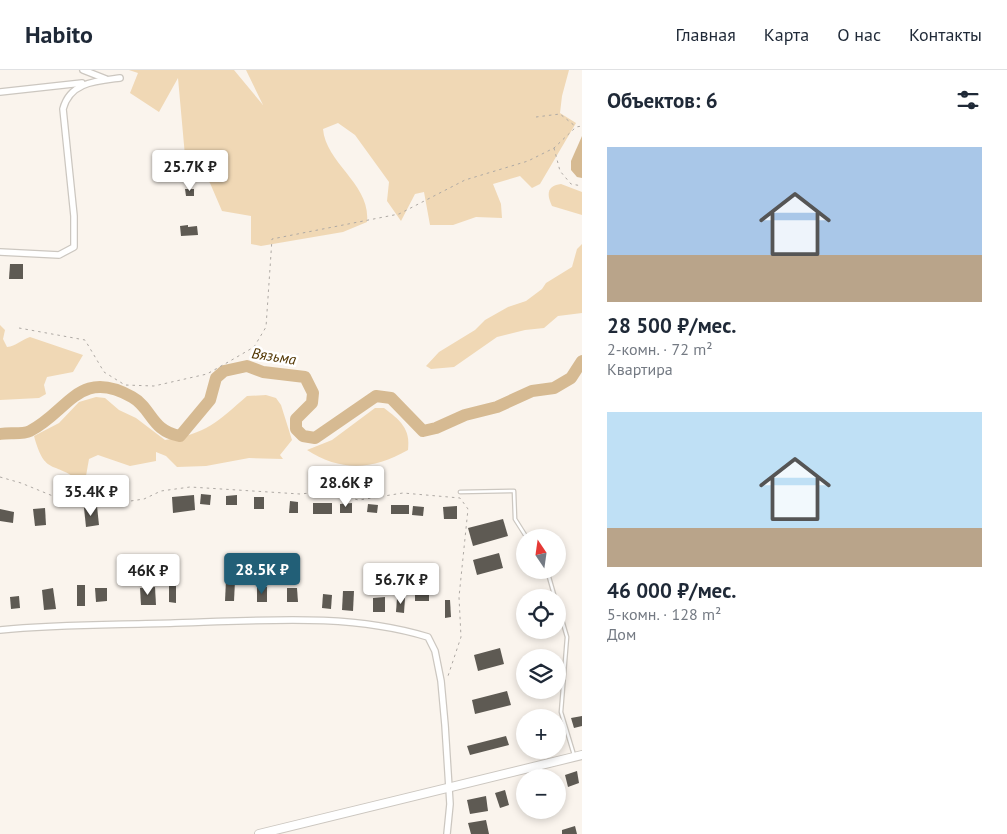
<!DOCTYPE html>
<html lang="ru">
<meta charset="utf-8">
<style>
:root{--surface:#fff;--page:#f2f2f3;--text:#1f2937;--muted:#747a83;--line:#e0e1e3;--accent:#225f77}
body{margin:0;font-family:"PT Sans",sans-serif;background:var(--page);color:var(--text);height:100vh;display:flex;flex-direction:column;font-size:19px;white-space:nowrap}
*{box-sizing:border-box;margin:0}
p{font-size:16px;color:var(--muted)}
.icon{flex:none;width:28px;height:28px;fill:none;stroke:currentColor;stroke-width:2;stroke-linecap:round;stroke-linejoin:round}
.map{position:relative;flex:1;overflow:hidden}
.details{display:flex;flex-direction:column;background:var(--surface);width:425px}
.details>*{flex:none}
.needle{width:32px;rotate:347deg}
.tools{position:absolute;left:516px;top:459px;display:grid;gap:10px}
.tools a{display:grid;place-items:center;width:50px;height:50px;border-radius:50%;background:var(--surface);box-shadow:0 2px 8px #0003;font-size:25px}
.price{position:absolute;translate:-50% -42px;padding:0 11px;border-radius:5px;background:#fff;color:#222;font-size:16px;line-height:32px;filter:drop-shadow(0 1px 2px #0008)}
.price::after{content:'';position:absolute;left:50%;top:30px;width:15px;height:11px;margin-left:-8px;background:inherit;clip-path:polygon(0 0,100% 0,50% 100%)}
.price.active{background:var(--accent);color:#fff}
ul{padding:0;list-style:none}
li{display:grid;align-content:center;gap:10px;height:265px;padding:0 25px}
li span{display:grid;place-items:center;height:155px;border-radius:0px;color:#555}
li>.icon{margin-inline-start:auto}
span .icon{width:90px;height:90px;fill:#fffc;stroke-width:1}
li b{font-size:21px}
h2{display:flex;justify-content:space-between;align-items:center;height:60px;padding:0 25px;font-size:21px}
header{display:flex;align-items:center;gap:30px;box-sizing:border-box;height:70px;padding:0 25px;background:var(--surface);border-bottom:1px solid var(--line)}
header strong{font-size:24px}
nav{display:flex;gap:28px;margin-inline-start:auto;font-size:18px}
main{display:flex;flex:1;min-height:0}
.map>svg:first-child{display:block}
.green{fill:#f0d8b5}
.water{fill:#d6ba92}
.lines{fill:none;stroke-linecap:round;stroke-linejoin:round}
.river{stroke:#d6ba92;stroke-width:12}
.building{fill:#5e5a53}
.lane-casing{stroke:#ccc7c0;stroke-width:5}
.street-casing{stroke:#ccc7c0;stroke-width:8}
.secondary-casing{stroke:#ccc7c0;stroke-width:10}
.path{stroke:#aea9a4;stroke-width:1;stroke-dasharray:2.5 4;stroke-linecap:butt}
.lane{stroke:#fff;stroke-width:2.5}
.street{stroke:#fff;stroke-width:5.5}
.secondary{stroke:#fff;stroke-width:8}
.labels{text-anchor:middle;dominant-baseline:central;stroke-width:5;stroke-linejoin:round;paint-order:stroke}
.water-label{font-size:15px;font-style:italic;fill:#513500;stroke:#fff}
</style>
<header>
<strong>Habito</strong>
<nav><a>Главная</a><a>Карта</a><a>О нас</a><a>Контакты</a></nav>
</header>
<main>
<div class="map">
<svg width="582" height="764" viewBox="0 0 582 764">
<rect width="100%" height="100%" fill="#faf4ed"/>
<g class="green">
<path d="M129,0H234L263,35L246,0H569L562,26L560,43L576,53L540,114L532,118L520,106L493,114L501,134L502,148L476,147L453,155H430L424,122L415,124L401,151L387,131L389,112L355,65L338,53L323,59C326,94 371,114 367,152L343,162L261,176L251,174V146L222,141L210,113L185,86L178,8L159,42L130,23L138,3Z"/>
<path d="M561,114L582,122V145L552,136C547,125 546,116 561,114Z"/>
<path d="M582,174V243L558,246L544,258L525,260L497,267L454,297L431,299L426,296L439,282L475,260L485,250L508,237L526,231L542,219L546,213L572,197L577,179Z"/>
<path d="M0,255L5,260L3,269L7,277C16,276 21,270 30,267L83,285L73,302L47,307L44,315L46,324L39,328L0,330Z"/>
<path d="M266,325L276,328L281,335L292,370L280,385L283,389L249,388L206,396L177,397L166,386L156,382V391L130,396L98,385L89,389L86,406L79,411C54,390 45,407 34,366L59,353L79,332L96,327L105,328L119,340L136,348L165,370C207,364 217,352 247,326Z"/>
<path d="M375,338H384C400,350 411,359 408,380C373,400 341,402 307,380L332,370Z"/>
</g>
<path class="water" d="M582,66V108L577,107L571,100V91Z"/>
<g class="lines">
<path class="river" d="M0,364C9,362 22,365 30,361C68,342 79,297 132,327C152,338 151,361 180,366L210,330L216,308L224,301L247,296L263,302L305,307L313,323L312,333L296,349V359L303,366L315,368L376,326L391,328L423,361L436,358L465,345L497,337L532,321L554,318L571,308L582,291"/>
</g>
<g class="building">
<path d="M185,119H194V126H186Z"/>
<path d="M188,155V157L197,156L198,165L181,166L180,156Z"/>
<path d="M10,194H23V209H9Z"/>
<path d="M201,424L211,425L210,435L200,434Z"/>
<path d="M194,425L195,440L173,443L172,427Z"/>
<path d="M237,425V435H226V426Z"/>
<rect x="254" y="427" width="10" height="12"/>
<path d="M290,431L298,432V443H289Z"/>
<rect x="313" y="433" width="19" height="11"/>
<path d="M352,433V443H340V434Z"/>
<path d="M368,434L378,435L377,443L367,442Z"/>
<rect x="391" y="435" width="18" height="9"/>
<path d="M97,436L99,455L86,457L84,438Z"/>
<path d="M413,436L424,437L423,446L412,445Z"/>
<path d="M457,436V449H444L443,437Z"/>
<path d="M45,438L46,455L35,456L33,439Z"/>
<path d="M0,439L14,442L13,453L0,451Z"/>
<path d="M503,449L508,466L473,476L468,458Z"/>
<path d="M499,483L503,498L477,505L473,490Z"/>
<path d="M226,510L235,511L234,531H225Z"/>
<rect x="77" y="515" width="8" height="21"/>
<rect x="415" y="515" width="14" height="16"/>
<path d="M169,516H176V533L169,532Z"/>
<path d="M155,517L156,535H141L140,518Z"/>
<rect x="257" y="517" width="10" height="15"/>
<path d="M53,518L56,539L44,540L42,520Z"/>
<path d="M95,518H107V531L96,532Z"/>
<path d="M287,518H297L298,532H287Z"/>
<path d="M343,521H354L353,541L342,540Z"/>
<path d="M323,524L332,525L331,539L322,538Z"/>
<path d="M19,526L20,538L11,539L10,527Z"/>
<path d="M385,527V542H373V528Z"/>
<path d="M397,528H405L404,543L396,542Z"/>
<path d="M445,530H450L451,547L445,548Z"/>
<path d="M500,578L504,594L478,601L474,585Z"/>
<path d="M507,621L511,635L475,644L472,630Z"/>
<path d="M582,646V656L574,658L571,648Z"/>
<path d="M506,666L509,675L470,685L467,676Z"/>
<path d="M577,701L579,713L568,717L565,705Z"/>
<path d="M505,720L509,735L500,738L495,723Z"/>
<path d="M486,726L488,741L470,744L467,730Z"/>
<path d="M486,750L489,764H471L468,753Z"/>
<path d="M575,756L577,764H562V760Z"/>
</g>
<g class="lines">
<g class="lane-casing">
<g id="lane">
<path d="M460,422L514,421L515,449L527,468"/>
<path d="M547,500L555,528"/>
<path d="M558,536L567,567L561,642L574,685"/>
</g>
</g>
<g class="street-casing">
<g id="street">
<path d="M83,0L106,9"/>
<path d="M0,22L82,13"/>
<path d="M0,182L59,185L74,177V146L63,39C70,12 96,11 120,8"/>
<path d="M0,560C58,554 116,555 175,553C258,551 347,542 428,567L435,581L441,611L445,655L450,734L447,764"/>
</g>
</g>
<g class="secondary-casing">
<path id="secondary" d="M259,764L582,685"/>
</g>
<g class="path">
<path d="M536,47L560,44L575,56"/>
<path d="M554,78L560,101L571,114L582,116"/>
<path d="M19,258L85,270L104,302L125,315L154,316L207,304L230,291L254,277L266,257L272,169L399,144L465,110L528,91L554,78L576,57L582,56"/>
<path d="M0,407L21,413L75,435L97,436L144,429L161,421L190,417L300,424L320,422L359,430L403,423L460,428L468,439L459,527L461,567L447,609"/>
</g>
<use href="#lane" class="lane"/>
<use href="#street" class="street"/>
<use href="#secondary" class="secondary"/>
</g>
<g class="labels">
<g class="water-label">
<text transform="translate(274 286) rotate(9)">Вязьма</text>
</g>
</g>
</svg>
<div class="tools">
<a><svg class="needle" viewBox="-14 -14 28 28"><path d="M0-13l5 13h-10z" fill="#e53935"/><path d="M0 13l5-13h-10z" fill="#747a83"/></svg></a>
<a><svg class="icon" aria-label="locate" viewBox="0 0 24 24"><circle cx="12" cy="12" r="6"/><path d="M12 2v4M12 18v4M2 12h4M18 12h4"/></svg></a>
<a><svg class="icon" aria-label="layers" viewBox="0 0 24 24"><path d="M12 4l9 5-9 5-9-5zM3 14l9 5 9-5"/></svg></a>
<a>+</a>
<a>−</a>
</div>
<b class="price" style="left:190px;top:122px">25.7K ₽</b>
<b class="price" style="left:346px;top:438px">28.6K ₽</b>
<b class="price" style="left:91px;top:447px">35.4K ₽</b>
<b class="price active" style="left:262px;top:525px">28.5K ₽</b>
<b class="price" style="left:148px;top:526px">46K ₽</b>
<b class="price" style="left:401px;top:535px">56.7K ₽</b>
</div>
<section class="details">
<h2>Объектов: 6<svg class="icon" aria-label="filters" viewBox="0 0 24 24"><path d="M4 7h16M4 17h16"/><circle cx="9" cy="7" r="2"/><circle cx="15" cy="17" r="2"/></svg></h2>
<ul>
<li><span style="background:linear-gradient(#a9c7e8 70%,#b9a48a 0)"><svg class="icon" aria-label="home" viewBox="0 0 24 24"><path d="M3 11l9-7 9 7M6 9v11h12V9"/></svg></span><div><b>28 500 ₽/мес.</b><p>2-комн. · 72 m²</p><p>Квартира</p></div></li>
<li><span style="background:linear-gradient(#bfe0f5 75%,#b9a48a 0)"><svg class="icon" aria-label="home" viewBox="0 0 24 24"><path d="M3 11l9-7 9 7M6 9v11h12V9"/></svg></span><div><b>46 000 ₽/мес.</b><p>5-комн. · 128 m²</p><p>Дом</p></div></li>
</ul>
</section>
</main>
